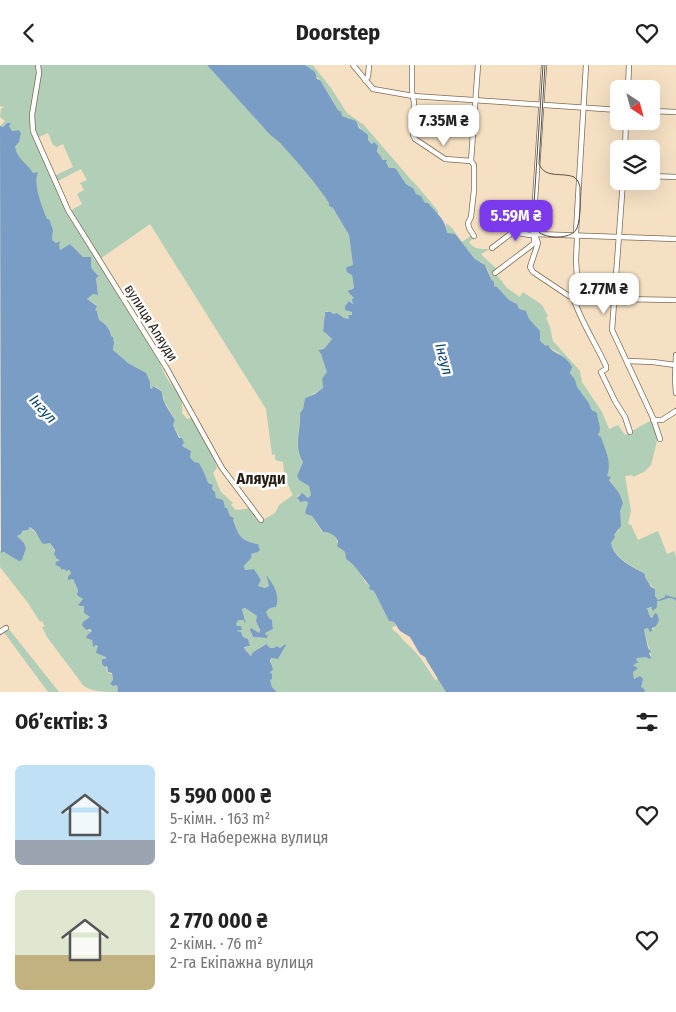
<!DOCTYPE html>
<html lang="uk">
<meta charset="utf-8">
<style>
:root{--surface:#fff;--page:#f6f6f6;--text:#222;--muted:#767676;--accent:#7c3aed}
body{margin:0;font-family:"Fira Sans Condensed",sans-serif;background:var(--page);color:var(--text);height:100vh;display:flex;flex-direction:column;font-size:19px;white-space:nowrap}
*{box-sizing:border-box;margin:0}
p{font-size:16px;color:var(--muted)}
.icon{flex:none;width:28px;height:28px;fill:none;stroke:currentColor;stroke-width:2;stroke-linecap:round;stroke-linejoin:round}
.map{position:relative;height:627px;overflow:hidden}
.drawer{display:flex;flex-direction:column;background:var(--surface);flex:1}
.drawer>*{flex:none}
.needle{width:32px;rotate:144deg}
.tools{position:absolute;left:610px;top:15px;display:grid;gap:10px}
.tools a{display:grid;place-items:center;width:50px;height:50px;border-radius:8px;background:var(--surface);box-shadow:0 5px 20px #0002;font-size:25px}
.price{position:absolute;translate:-50% -42px;padding:0 11px;border-radius:10px;background:#fff;color:#222;font-size:16px;line-height:32px;filter:drop-shadow(0 1px 2px #0008)}
.price::after{content:'';position:absolute;left:50%;top:30px;width:15px;height:11px;margin-left:-8px;background:inherit;clip-path:polygon(0 0,100% 0,50% 100%)}
.price.selected{background:var(--accent);color:#fff}
ul{padding:0;list-style:none}
li{display:flex;align-items:center;gap:15px;height:125px;padding:0 15px}
li span{display:grid;place-items:center;flex:none;width:140px;height:100px;border-radius:8px;color:#555}
li>.icon{margin-inline-start:auto}
span .icon{width:60px;height:60px;fill:#fffc;stroke-width:1}
li b{font-size:21px}
h2{display:flex;justify-content:space-between;align-items:center;height:60px;padding:0 15px;font-size:21px}
header{display:flex;justify-content:space-between;align-items:center;height:65px;padding:0 15px;background:var(--surface);font-size:22px;font-weight:700}
.map>svg:first-child{display:block}
.green{fill:#b1ceb7}
.water{fill:#799dc5}
.lines{fill:none;stroke-linecap:round;stroke-linejoin:round}
.minor-casing{stroke:#7e6c52;stroke-width:6}
.minor{stroke:#fff;stroke-width:4.5}
.tram{stroke:#584d3e;stroke-width:1}
.labels{text-anchor:middle;dominant-baseline:central;stroke-width:5;stroke-linejoin:round;paint-order:stroke}
.street-label{font-size:14px;fill:#261e13;stroke:#fff}
.water-label{font-size:15px;font-style:italic;fill:#0b4376;stroke:#fff}
.quarter-label{font-size:16px;font-weight:bold;fill:#261e13;stroke:#fff}
</style>
<header><svg class="icon" aria-label="back" viewBox="0 0 24 24"><path d="M15 5l-7 7 7 7"/></svg>Doorstep<svg class="icon" aria-label="heart" viewBox="0 0 24 24"><path d="M12 20l-8-8c-3-5 5-10 8-4 3-6 11-1 8 4z"/></svg></header>
<div class="map">
<svg width="676" height="627" viewBox="0 0 676 627">
<rect width="100%" height="100%" fill="#f5e0c3"/>
<g class="green">
<path d="M0,0H36L38,8L31,50L32,67L67,145L159,295C162,302 164,309 168,315C176,327 184,331 182,348L187,354L192,353L213,389L217,403L213,408L221,427L233,438L231,440L236,445L246,444L249,442L263,455L275,448L279,440L293,430L285,414L283,397L275,395V389L272,390L266,344L150,159L100,194L70,146L82,139L77,129L84,125L80,118L87,115L81,104L56,117L54,111L73,102L63,79L57,82L53,80L48,68L37,73C27,49 44,25 39,0H207L264,63C268,69 276,74 281,79C298,98 315,117 329,138V141L333,143L349,170L353,200L347,202L346,204L352,210L354,223L348,227L354,233L353,234L354,239L349,236L345,241L346,245L352,247V251L348,250L349,254L344,253L337,248L332,249L327,246L324,249C325,266 318,263 332,274L324,284L318,285L321,289L328,307L322,314L323,323L321,325L305,333L303,344L300,348C300,365 293,383 303,397L297,411L299,415L309,421L311,430L308,433L302,429L298,430L297,435L300,437L306,436L308,438L305,447L307,449L312,451L322,467C331,467 339,472 337,481L345,487L346,494L357,502L365,517L370,521V524L374,526L389,556L394,557L396,561L392,562L393,565C400,569 402,575 408,580C420,590 426,601 435,615L439,614L446,627H277L272,622L270,615L271,609L270,608L273,604L271,600V593L278,594L286,580L284,579L280,583L277,581L274,583H270L265,579L253,587L252,591L245,586L244,583L250,581L248,574L243,572L241,567H235L242,565L241,561H237L235,558L239,555H243L246,559L242,543H245L257,551C256,557 261,562 259,569L251,564V569L253,572L267,573L268,571L266,570L265,568L273,563L272,555L269,553L266,547L270,543L276,542C280,530 274,520 266,511L269,521L265,523L258,521L261,515L254,504L245,505L244,501L252,492L251,489L258,487L260,485L258,479C246,477 240,474 236,463C234,455 238,462 233,456L234,453L230,451L227,443L224,442L225,440L223,435L216,434L215,427L212,424L213,420L208,418C206,411 203,405 199,398H194L190,391L191,386L182,381L184,378L181,373H180L173,360L175,355L166,339L164,338C164,329 162,325 154,321L152,324L150,323C150,308 141,306 130,299C124,296 119,290 113,285L114,278L113,272L111,271C111,264 105,258 99,255L97,246L94,245L97,240L87,234L93,229L98,230L96,212L99,210C89,203 91,204 91,192H83L70,179L60,185L59,179L61,176L56,178L52,175L53,168L49,154H47C42,140 33,122 38,107L33,108C27,98 19,96 15,83L19,77L21,68L19,65L12,66L9,61L10,58H7L3,62L0,61L5,56L0,52L1,44L4,42L0,41Z"/>
<path d="M305,0H313L315,3L331,23L347,48L364,60L412,116H413L438,146V151C434,146 429,143 425,139C421,134 422,132 416,129L415,125L406,119L399,108L389,103L386,97L380,91L376,81L368,75L359,61L349,53L342,51L320,15Z"/>
<path d="M446,158L452,163L462,177L472,170L474,173L469,177C474,185 482,184 490,184L481,189C486,195 494,200 498,206L496,209L507,223L520,232L523,227L542,240L548,251L546,253L550,262L553,276L580,306L582,317L602,347L609,364L618,360L625,370L648,357H653L658,372L651,400L644,407L633,412L632,410L625,411L631,446L628,459L631,460L638,475L658,466L667,489L674,486L676,492V533L667,531L658,535L655,531V524C651,521 645,515 645,509C632,500 616,495 611,478L615,472L614,470L619,465L620,431L607,411C611,394 606,389 601,373L598,370C606,355 586,338 578,325C575,320 573,313 570,307L571,305L559,288L540,277L539,266L528,254L527,248L519,244L517,239L509,235L496,221L494,222L487,203L482,197L477,196L468,185L447,168Z"/>
<path d="M30,462L39,472L43,479L48,477C53,480 55,486 55,491L60,495L56,497L55,500L60,502V505L64,504L71,507L68,515L73,514L78,525L77,527L83,534L78,540L79,541H84V548L90,552L83,560L85,564L92,566L87,570L86,573L92,575L93,582L96,580L98,581V588L106,592V594H103L108,608L112,609L113,616L110,619L112,621L117,620L118,627C105,627 85,627 80,616L47,572L42,562L45,561L42,556L40,557L28,538L0,502V485L2,488L5,487L16,494L22,495L26,483L24,478L17,471L22,466L28,465Z"/>
<path d="M669,533H672L676,536V627H644L641,622V616L638,613L634,614L633,607L635,603L633,601L636,593L651,591L644,564L648,562L652,566L657,554L655,549L654,552L649,551L648,545L646,544L654,542L657,536Z"/>
<path d="M8,563L59,627H48L3,566Z"/>
</g>
<g class="water">
<path d="M207,0H305L315,7L317,14L320,15L338,45L341,47L342,51L356,56L359,63L368,70V75L372,79L374,77L378,81L377,86L383,95H387L386,97L389,103H394L396,104L406,119C411,123 414,121 416,129L421,131L425,138H428C437,149 446,155 447,168L455,169L475,194L485,200L491,214L494,217V222L496,221L509,235L517,239L519,244L526,246L529,254L540,266V276L546,281L548,280C553,290 565,288 572,302L570,308L575,315L577,322L588,337L592,345L597,348C597,355 603,363 598,370L601,372C606,387 612,397 607,411L611,412L609,415L619,428L623,438L620,446L621,461L614,470L615,472L611,478C615,495 632,501 645,509V512L651,522L655,524V531L658,535L665,532V530L676,533V536C669,529 664,537 657,536V542L653,546L651,542L646,544L648,545L649,550L652,553L655,548L657,549L659,555L656,561L652,563V566L650,567L648,563L644,564L648,583L651,587L649,588L651,593L650,594L646,592L637,593L636,595L639,598H636L633,601L637,602V604L633,607L634,614L640,611L643,614L641,622L645,625L644,627H446L427,596L425,592L420,589L410,572L400,566L394,557L389,556L374,526L369,524L370,521C360,510 358,502 346,494L345,487L337,481L338,476C335,470 329,467 323,467L312,451L306,449L305,447L308,438L306,436L300,437L297,433L302,428L308,433L311,430L309,421L299,415L297,411L303,397C293,382 301,365 300,348L303,344L305,333L315,329L323,323L322,314L327,307L321,289L318,285L324,284L332,274L323,266L325,247H331L333,249L337,248L344,253L349,254L348,250H352V247L345,245V241L349,236L353,239L352,234L354,233L348,227L349,225H351L354,223L352,210L347,207L346,204L347,202L353,200L349,170L333,143L329,141V138C315,117 298,98 281,79C276,74 268,69 264,63Z"/>
<path d="M7,58H11L9,61L12,66L19,65L21,68L19,77L15,82C18,95 27,98 33,108L38,107C33,121 42,140 47,154H49L53,165L52,175L56,178L61,176L59,179L60,185L70,179L83,192H91C91,205 90,202 99,211L96,213L98,230L93,229L87,234L97,241L95,245L97,246L99,255C105,258 111,265 111,271L113,272L114,278L113,285L128,298L146,308L150,317V323L152,324L153,321C165,328 161,325 164,337C166,341 172,350 175,355L173,360L179,373H182L184,378L182,381L191,386L190,392L194,397L199,398C203,405 206,411 208,418L213,420L212,424L215,427L216,433L223,435L225,441L224,442L227,443L230,451L234,453L233,456C235,458 235,460 236,463C240,474 246,477 258,479L260,485L258,487L251,489L252,492L244,501L245,505L254,504L261,515L258,521L265,523L269,521L266,510C274,520 280,529 276,542L270,543L266,547L269,553L272,555L273,564L265,568L266,570H268L267,573L253,572L250,565L251,563L259,568L260,565L256,556L257,551L245,543L242,544L246,559L243,555H239L236,558L237,561H241L242,565L236,566L241,567L243,572L248,574L250,581L244,582L245,585L251,591L253,587L266,579L270,583H274L277,581L280,583L285,579L286,580L278,594L271,593L270,596L273,604L270,608L272,609V614L270,615L272,622L277,627H118L117,620L113,621L110,619L113,615L112,608L108,607L107,601L105,602L102,599V594H106V592L96,588L98,581L96,580L93,582L92,575L86,573L87,570L92,566L90,564L86,565L82,560L83,557L90,552L84,548V541H80L78,540L83,534L77,530L78,525L73,514L68,515V512L71,508L69,505L67,506L64,504L61,505L60,502L55,500L56,497L60,495L57,494L54,489L55,485L50,478L43,479C38,473 37,466 30,462L28,465L22,466L21,469L17,471L24,478L26,483L22,495L19,496L4,487L1,488L0,61L3,62Z"/>
</g>
<g class="lines">
<g class="minor-casing">
<g id="minor">
<path d="M38,0L39,8L32,50L33,66L68,145L166,302L222,403L261,455"/>
<path d="M353,0L373,24L413,31L619,45"/>
<path d="M412,0V26L414,38L413,70L415,74L445,94L471,96"/>
<path d="M544,0L533,165L538,178L530,202L533,207L569,231L573,232C581,257 595,277 606,301V304L601,307L615,336L625,352L630,367"/>
<path d="M365,15L368,12L369,0"/>
<path d="M628,24L629,0"/>
<path d="M651,46L676,47"/>
<path d="M625,84L626,56"/>
<path d="M651,111L676,112"/>
<path d="M623,116L612,265L653,353L660,374"/>
<path d="M474,171L469,163L468,158L471,152L474,125V100L471,96L478,0"/>
<path d="M492,183L513,167L530,170L534,169L676,174"/>
<path d="M495,208L532,180L534,178V170"/>
<path d="M578,229L576,195L577,174L576,167L586,0"/>
<path d="M578,229C592,234 603,239 618,234L676,235"/>
<path d="M676,290L675,314L676,328"/>
<path d="M628,296L653,297L675,300"/>
<path d="M653,355H662L676,346"/>
<path d="M0,567L6,563"/>
</g>
</g>
<use href="#minor" class="minor"/>
<path class="tram" d="M543,0L533,154C534,159 536,164 540,168C549,174 573,174 577,163C581,153 580,133 580,122L578,116L574,112C562,107 545,114 539,99L545,0"/>
</g>
<g class="labels">
<g class="street-label">
<text transform="translate(151 258) rotate(58)">вулиця Аляуди</text>
</g>
<g class="water-label">
<text transform="translate(444 294) rotate(75)">Інгул</text>
<text transform="translate(43 344) rotate(48)">Інгул</text>
</g>
<g class="quarter-label">
<text x="261" y="413">Аляуди</text>
</g>
</g>
</svg>
<div class="tools">
<a><svg class="needle" viewBox="-14 -14 28 28"><path d="M0-13l5 13h-10z" fill="#e53935"/><path d="M0 13l5-13h-10z" fill="#767676"/></svg></a>
<a><svg class="icon" aria-label="layers" viewBox="0 0 24 24"><path d="M12 4l9 5-9 5-9-5zM3 14l9 5 9-5"/></svg></a>
</div>
<b class="price" style="left:444px;top:82px">7.35M ₴</b>
<b class="price selected" style="left:516px;top:177px">5.59M ₴</b>
<b class="price" style="left:604px;top:250px">2.77M ₴</b>
</div>
<section class="drawer">
<h2>Об’єктів: 3<svg class="icon" aria-label="filters" viewBox="0 0 24 24"><path d="M4 7h16M4 17h16"/><circle cx="9" cy="7" r="2"/><circle cx="15" cy="17" r="2"/></svg></h2>
<ul>
<li><span style="background:linear-gradient(#bfe0f5 75%,#9aa5b1 0)"><svg class="icon" aria-label="home" viewBox="0 0 24 24"><path d="M3 11l9-7 9 7M6 9v11h12V9"/></svg></span><div><b>5 590 000 ₴</b><p>5-кімн. · 163 m²</p><p>2-га Набережна вулиця</p></div><svg class="icon" aria-label="heart" viewBox="0 0 24 24"><path d="M12 20l-8-8c-3-5 5-10 8-4 3-6 11-1 8 4z"/></svg></li>
<li><span style="background:linear-gradient(#dfe7d0 65%,#c2b280 0)"><svg class="icon" aria-label="home" viewBox="0 0 24 24"><path d="M3 11l9-7 9 7M6 9v11h12V9"/></svg></span><div><b>2 770 000 ₴</b><p>2-кімн. · 76 m²</p><p>2-га Екіпажна вулиця</p></div><svg class="icon" aria-label="heart" viewBox="0 0 24 24"><path d="M12 20l-8-8c-3-5 5-10 8-4 3-6 11-1 8 4z"/></svg></li>
</ul>
</section>
